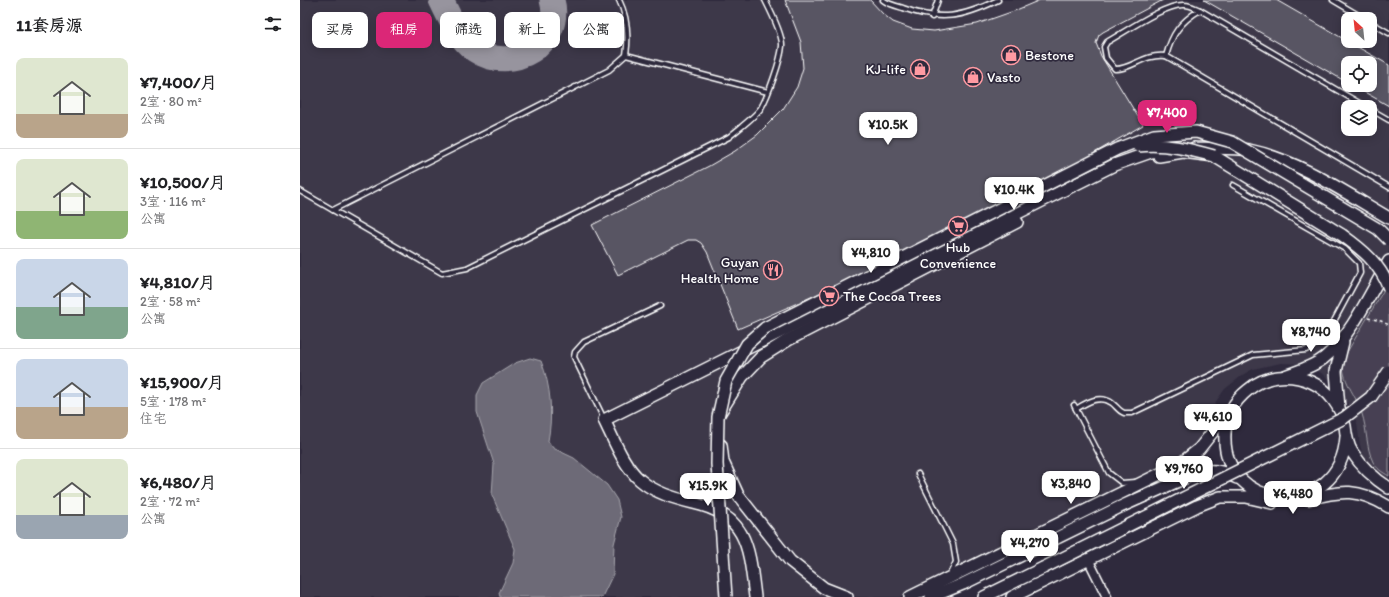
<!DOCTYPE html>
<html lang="zh">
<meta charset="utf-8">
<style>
:root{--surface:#fff;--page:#f6f6f6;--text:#202124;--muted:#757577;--line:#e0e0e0;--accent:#db2777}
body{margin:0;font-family:Itim,"LXGW WenKai TC",sans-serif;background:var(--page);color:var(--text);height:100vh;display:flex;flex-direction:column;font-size:15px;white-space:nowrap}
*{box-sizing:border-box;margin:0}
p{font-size:13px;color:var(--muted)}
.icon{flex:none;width:22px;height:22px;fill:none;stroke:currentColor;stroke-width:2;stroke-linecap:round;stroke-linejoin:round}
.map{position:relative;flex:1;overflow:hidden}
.panel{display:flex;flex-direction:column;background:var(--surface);width:300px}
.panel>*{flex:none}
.top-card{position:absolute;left:12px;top:12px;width:380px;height:36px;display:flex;gap:8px}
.needle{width:26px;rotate:333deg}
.fabs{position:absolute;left:1041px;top:12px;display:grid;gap:8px}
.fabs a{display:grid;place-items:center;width:36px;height:36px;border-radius:8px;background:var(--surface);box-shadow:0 2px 10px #0003;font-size:20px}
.price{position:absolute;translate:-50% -34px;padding:0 9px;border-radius:8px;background:#fff;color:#222;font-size:13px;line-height:26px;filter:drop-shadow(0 1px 2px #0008)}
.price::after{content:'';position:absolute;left:50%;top:24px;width:12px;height:9px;margin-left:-6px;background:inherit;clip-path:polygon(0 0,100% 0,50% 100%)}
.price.active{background:var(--accent);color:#fff}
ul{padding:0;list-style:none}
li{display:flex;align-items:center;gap:12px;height:100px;padding:0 16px}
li+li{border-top:1px solid var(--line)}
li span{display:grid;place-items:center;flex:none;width:112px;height:80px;border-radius:8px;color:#555}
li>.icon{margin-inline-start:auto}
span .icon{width:48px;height:48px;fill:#fffc;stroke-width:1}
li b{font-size:17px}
h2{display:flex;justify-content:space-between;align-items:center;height:48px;padding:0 16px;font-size:17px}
.pill{padding:0 14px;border-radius:8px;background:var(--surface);box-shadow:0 2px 10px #0003;font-size:14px;line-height:36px}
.pill.active{background:var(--accent);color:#fff}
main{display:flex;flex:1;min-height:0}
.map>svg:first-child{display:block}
.built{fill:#3c3749;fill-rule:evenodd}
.green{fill:#464152;stroke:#a2a0a8}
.water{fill:#6d6a77;stroke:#a7a6ad}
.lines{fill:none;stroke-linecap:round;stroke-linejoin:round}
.taxiway{stroke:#97949e;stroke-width:25}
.building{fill:#595564;stroke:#fff}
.lane-casing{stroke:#fff;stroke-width:7}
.street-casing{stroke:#fff;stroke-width:11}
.secondary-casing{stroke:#fff;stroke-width:14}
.path{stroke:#fff;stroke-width:1.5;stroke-dasharray:3 3;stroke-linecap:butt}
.lane{stroke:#2f2a3d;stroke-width:4}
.street{stroke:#2f2a3d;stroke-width:8}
.secondary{stroke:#2f2a3d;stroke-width:11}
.secondary-bridge-casing{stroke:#fff;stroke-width:14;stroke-linecap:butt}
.secondary-bridge{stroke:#2f2a3d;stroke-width:11}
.labels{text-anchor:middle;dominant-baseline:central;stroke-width:3.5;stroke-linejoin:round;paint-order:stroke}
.poi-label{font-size:14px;fill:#fff;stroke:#2f2a3d;text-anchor:start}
</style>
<main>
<section class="panel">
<h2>11套房源<svg class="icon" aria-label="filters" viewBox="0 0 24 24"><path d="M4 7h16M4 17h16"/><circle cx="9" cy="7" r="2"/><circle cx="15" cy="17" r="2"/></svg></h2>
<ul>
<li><span style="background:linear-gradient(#dfe7d0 70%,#b9a48a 0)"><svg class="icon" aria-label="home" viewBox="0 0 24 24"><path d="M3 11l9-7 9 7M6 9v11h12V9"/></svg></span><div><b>¥7,400/月</b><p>2室 · 80 m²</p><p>公寓</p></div></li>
<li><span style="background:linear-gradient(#dfe7d0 65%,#8fb573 0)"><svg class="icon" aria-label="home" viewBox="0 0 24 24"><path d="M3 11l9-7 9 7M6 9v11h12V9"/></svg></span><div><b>¥10,500/月</b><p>3室 · 116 m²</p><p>公寓</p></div></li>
<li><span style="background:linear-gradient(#c9d6e8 60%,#7fa58c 0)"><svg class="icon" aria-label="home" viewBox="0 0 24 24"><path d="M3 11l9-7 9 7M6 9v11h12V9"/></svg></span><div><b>¥4,810/月</b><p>2室 · 58 m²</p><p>公寓</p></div></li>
<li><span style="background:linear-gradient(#c9d6e8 60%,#b9a48a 0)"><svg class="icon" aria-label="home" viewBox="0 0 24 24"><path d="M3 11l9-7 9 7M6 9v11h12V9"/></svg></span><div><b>¥15,900/月</b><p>5室 · 178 m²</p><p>住宅</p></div></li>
<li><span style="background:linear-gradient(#dfe7d0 70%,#9aa5b1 0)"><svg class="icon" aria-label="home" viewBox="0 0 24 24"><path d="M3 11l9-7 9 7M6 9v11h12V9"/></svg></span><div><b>¥6,480/月</b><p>2室 · 72 m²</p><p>公寓</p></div></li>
</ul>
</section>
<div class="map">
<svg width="1089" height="597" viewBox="0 0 1089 597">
<rect width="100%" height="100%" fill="#2f2a3d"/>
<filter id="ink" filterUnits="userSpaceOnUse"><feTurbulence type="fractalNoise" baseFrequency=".025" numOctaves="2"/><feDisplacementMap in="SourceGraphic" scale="8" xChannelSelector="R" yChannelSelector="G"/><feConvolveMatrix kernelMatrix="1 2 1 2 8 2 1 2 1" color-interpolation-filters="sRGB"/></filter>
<g filter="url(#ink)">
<path class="built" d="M0,0H1089V487L1064,461L1060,445L1057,423L1039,387L1023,374L1004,364L981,363L953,369L944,374L925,389L917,400L910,412L903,437L896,446L883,455L600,597H0ZM1048,19H1070V41H1048ZM1048,63H1070V85H1048ZM1048,107H1070V129H1048Z"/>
<path class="green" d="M1089,281V476C1082,472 1077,469 1073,462C1066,447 1067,429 1062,414C1056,394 1041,381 1043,359Z"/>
<path class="water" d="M230,358L241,361C251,386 253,415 248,441L253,448L274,458L307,485L317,500L321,517L314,544L313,574L302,597H200L199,593L213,563L215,549L192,495L194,464L177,412V395L183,383L215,363Z"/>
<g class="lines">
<path class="taxiway" d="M141,0C150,18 158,38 175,50C212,75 264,43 252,0"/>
</g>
<g class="building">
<path d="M485,0H570L583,14L593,22L612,29L634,31L677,24L714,11L740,0H863L803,32L799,35L796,43L801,56L843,125L758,174L541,284L438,329L407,252L401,243L396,240H388L318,275L292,225L409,166L435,151L457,135L483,109L497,87L503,68L501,42Z"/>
<path d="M904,0H976L1089,65V106L1052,85H1070V63H1048V83Z"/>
</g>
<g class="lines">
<g class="lane-casing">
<g id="lane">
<path d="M583,0C588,4 596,6 603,8C640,22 663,17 698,0"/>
<path d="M1033,0L1065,19"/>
<path d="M632,17L638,0"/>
<path d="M1070,22L1089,33"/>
<path d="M326,55L468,92"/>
<path d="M866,56C872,34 880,22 900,10"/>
<path d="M1066,107L900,10C895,8 890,5 885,5C866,3 825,32 807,42L804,47L806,58L815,69C831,70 844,53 866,56L1089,187"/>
<path d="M1070,109L1089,120"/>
<path d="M0,191L142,273L167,268L429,137C438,129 454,118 461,108C468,96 481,60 482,46C483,35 470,10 465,0"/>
<path d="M33,210L309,70L326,55C329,35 328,18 319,0"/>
<path d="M774,405L809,473L822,483L835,482"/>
<path d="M776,409C786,403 800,394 812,403C816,406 819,411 824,413H832L953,355L1006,350L1020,342L1027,334L1060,273L1059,263L1045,249L933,185"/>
<path d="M304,419L274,357L275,352L284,342L360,306"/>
<path d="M618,474L653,544L656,562L650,574"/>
</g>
</g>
<g class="street-casing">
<path id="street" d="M788,559L807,597"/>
</g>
<g class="secondary-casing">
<g id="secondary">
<path d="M894,148C912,149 932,147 949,150C1000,161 1044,192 1089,218"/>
<path d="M859,156L883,152L914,156L1042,235"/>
<path d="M985,376C998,371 1013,367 1024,358C1050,338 1072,290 1089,261"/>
<path d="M1039,408L1036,371L1043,342"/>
<path d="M419,414L442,377L461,357L488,340L717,222"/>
<path d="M1046,437C1040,522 921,513 925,434C925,417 934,401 948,390C965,375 990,373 1011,382C1029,390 1041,407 1045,426C1046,435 1047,444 1052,452C1061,466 1075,479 1089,488"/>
<path d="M421,445L423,462L438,495L490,561L524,588L547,597"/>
<path d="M1008,499C1042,490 1058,488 1089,507"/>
<path d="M455,597C449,548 448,515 393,503C374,498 355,493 340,480C323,465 314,440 304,420L814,165L854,151L867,149"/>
<path d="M610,597L880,464L899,449L927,414"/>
<path d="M631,597L663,584L820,507L896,473C912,469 921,470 937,478"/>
<path d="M684,597L743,568"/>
<path d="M712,597L897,506L920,497H946L972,503"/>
</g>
</g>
<path class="path" d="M1068,318L1081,321L1089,325"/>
<use href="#lane" class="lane"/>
<use href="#street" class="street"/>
<use href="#secondary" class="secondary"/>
<g class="secondary-bridge-casing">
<g id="secondary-bridge">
<path d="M838,146C865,143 888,149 914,156"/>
<path d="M1042,235C1063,250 1080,264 1089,288"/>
<path d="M743,568L1044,418L1071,397L1089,371"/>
<path d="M426,597L417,464L418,417L426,381L447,344L465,328L817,149L854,135L896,132L932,142L1078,229L1089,240"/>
</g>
</g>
<use href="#secondary-bridge" class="secondary-bridge"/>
</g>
</g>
<defs>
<g id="shop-ring" transform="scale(1)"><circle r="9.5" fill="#2f2a3d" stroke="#ff9aa2" stroke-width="1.5"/><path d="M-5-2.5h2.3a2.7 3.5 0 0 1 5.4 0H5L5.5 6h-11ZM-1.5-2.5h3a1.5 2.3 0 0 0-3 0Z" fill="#ff9aa2"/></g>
<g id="supermarket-ring" transform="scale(1)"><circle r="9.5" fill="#2f2a3d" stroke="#ff9aa2" stroke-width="1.5"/><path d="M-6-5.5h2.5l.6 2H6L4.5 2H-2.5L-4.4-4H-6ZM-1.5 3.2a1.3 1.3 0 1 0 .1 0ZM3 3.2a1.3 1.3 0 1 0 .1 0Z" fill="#ff9aa2"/></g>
<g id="restaurant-ring" transform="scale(1)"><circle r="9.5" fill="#2f2a3d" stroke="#ff9aa2" stroke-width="1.5"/><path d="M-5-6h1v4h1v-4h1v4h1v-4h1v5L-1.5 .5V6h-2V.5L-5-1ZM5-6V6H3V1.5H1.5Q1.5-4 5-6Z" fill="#ff9aa2"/></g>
</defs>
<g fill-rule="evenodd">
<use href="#shop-ring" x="711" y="55"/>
<use href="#shop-ring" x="620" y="69"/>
<use href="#shop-ring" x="673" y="77"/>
<use href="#supermarket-ring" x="658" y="226"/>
<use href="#restaurant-ring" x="473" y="270"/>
<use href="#supermarket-ring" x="529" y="296"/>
</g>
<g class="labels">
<g class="poi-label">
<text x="725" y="55">Bestone</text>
<text x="606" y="69" text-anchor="end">KJ-life</text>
<text x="687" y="77">Vasto</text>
<text x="658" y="247" text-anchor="middle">Hub<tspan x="658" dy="16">Convenience</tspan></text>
<text x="459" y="262" text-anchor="end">Guyan<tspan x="459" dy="16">Health Home</tspan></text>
<text x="543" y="296">The Cocoa Trees</text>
</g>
</g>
</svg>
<div class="fabs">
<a><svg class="needle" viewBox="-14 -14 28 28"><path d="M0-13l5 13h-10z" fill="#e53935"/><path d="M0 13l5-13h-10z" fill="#757577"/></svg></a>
<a><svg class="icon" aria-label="locate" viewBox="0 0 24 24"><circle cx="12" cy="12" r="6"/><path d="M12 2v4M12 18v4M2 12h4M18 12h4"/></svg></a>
<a><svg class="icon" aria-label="layers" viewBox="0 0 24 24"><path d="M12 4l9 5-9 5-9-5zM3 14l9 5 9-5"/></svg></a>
</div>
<b class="price active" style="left:867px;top:134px">¥7,400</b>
<b class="price" style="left:588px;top:146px">¥10.5K</b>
<b class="price" style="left:714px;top:211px">¥10.4K</b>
<b class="price" style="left:571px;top:274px">¥4,810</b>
<b class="price" style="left:1011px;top:353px">¥8,740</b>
<b class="price" style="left:913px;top:438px">¥4,610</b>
<b class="price" style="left:884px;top:490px">¥9,760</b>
<b class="price" style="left:771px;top:505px">¥3,840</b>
<b class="price" style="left:408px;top:507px">¥15.9K</b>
<b class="price" style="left:993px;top:515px">¥6,480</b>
<b class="price" style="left:730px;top:564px">¥4,270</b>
<div class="top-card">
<a class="pill">买房</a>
<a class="pill active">租房</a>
<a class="pill">筛选</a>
<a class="pill">新上</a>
<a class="pill">公寓</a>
</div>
</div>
</main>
